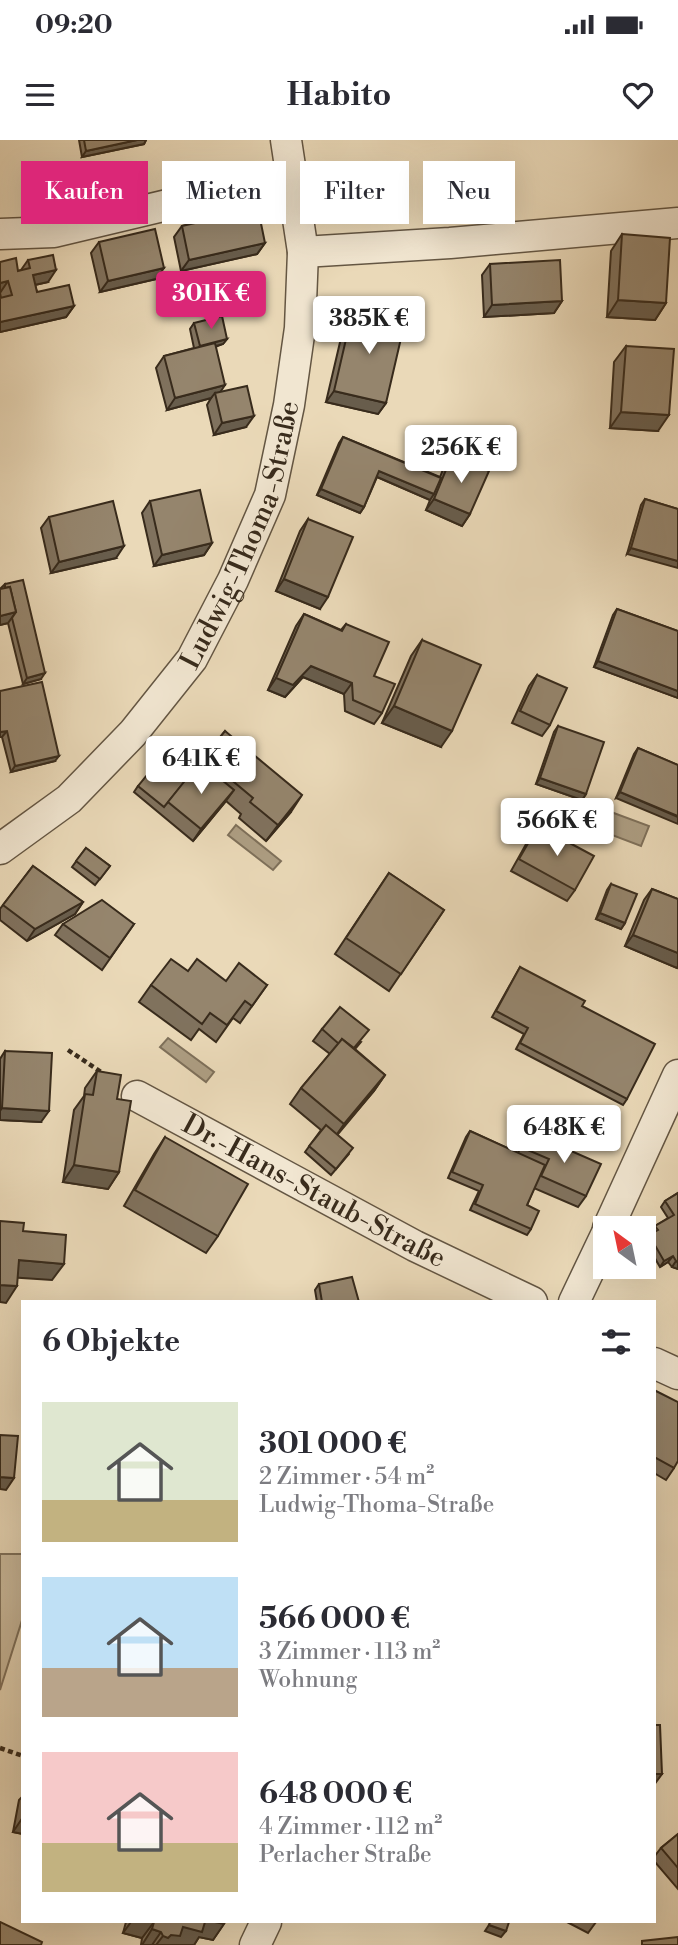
<!DOCTYPE html>
<html lang="de">
<meta charset="utf-8">
<style>
:root{--surface:#fff;--page:#f7f7f7;--text:#2b2b33;--muted:#7c7c81;--accent:#db2777}
body{margin:0;font-family:"Libre Bodoni",serif;background:var(--page);color:var(--text);height:100vh;display:flex;flex-direction:column;font-size:26px;white-space:nowrap}
*{box-sizing:border-box;margin:0}
p{font-size:23px;color:var(--muted)}
.icon{flex:none;width:38px;height:38px;fill:none;stroke:currentColor;stroke-width:2;stroke-linecap:round;stroke-linejoin:round}
.map{position:relative;flex:1;overflow:hidden}
.side{position:absolute;left:21px;top:1160px;width:635px;height:623px;display:flex;flex-direction:column;background:var(--surface);border-radius:0px;box-shadow:0 7px 28px #0002}
.side>*{flex:none}
.top-card{position:absolute;left:21px;top:21px;width:637px;height:63px;display:flex;gap:14px}
.needle{width:46px;rotate:327deg}
.buttons{position:absolute;left:593px;top:1076px;display:grid;gap:14px}
.buttons a{display:grid;place-items:center;width:63px;height:63px;border-radius:0px;background:var(--surface);box-shadow:0 7px 28px #0002;font-size:35px}
.price{position:absolute;translate:-50% -60px;padding:0 16px;border-radius:7px;background:#fff;color:#222;font-size:23px;line-height:46px;filter:drop-shadow(0 2px 4px #0008)}
.price::after{content:'';position:absolute;left:50%;top:42px;width:21px;height:16px;margin-left:-10px;background:inherit;clip-path:polygon(0 0,100% 0,50% 100%)}
.price.active{background:var(--accent);color:#fff}
ul{padding:0;list-style:none}
li{display:flex;align-items:center;gap:21px;height:175px;padding:0 21px}
li span{display:grid;place-items:center;flex:none;width:196px;height:140px;border-radius:0px;color:#555}
li>.icon{margin-inline-start:auto}
span .icon{width:84px;height:84px;fill:#fffc;stroke-width:1}
li b{font-size:30px}
h2{display:flex;justify-content:space-between;align-items:center;height:84px;padding:0 21px;font-size:30px}
.tag{padding:0 24px;border-radius:0px;background:var(--surface);box-shadow:0 7px 28px #0002;font-size:24px;line-height:63px}
.tag.active{background:var(--accent);color:#fff}
.status{display:flex;justify-content:space-between;align-items:center;height:49px;padding:0 35px;background:var(--surface);direction:ltr}
.status svg{height:19px;fill:currentColor}
header{display:flex;justify-content:space-between;align-items:center;height:91px;padding:0 21px;background:var(--surface);font-size:32px;font-weight:700}
.map>svg:first-child{display:block}
.green{fill:#ccbb9d;stroke:#82735c;stroke-width:2}
.water{fill:#ad9e83;stroke:#7e705a;stroke-width:2}
.lines{fill:none;stroke-linecap:round;stroke-linejoin:round}
.minor-casing{stroke:#645643;stroke-width:33}
.path{stroke:#382b1c;stroke-width:4.5;stroke-dasharray:5 3.5;stroke-linecap:butt}
.minor{stroke:#f1e6d1;stroke-width:30}
.wall{fill:#80725e;stroke:#382b1c;stroke-width:2}
.shaded-wall{fill:#685d4c;stroke:#382b1c;stroke-width:2}
.building{fill:#95856d;stroke:#382b1c;stroke-width:2}
.labels{text-anchor:middle;dominant-baseline:central;stroke-width:7;stroke-linejoin:round;paint-order:stroke}
.street-label{font-size:28px;fill:#382b1c;stroke:#f1e6d1}
</style>
<div class="status"><b>09:20</b><svg viewBox="0 0 49 12"><path d="M0 12V9h3v3zM5 12V6h3v6zM10 12V3h3v9zM15 12V0h3v12zM26 1h20v11H26zM47 4h2v5h-2z"/></svg></div>
<header><svg class="icon" aria-label="menu" viewBox="0 0 24 24"><path d="M4 6h16M4 12h16M4 18h16"/></svg>Habito<svg class="icon" aria-label="heart" viewBox="0 0 24 24"><path d="M12 20l-8-8c-3-5 5-10 8-4 3-6 11-1 8 4z"/></svg></header>
<div class="map">
<svg width="678" height="1805" viewBox="0 0 678 1805">
<rect width="100%" height="100%" fill="#ead9b8"/>
<filter id="stains"><feTurbulence type="fractalNoise" baseFrequency=".00286" numOctaves="4"/><feColorMatrix values="0 0 0 0 .2 0 0 0 0 .09 0 0 0 0 .02 0 0 0 .5 -.17"/></filter>
<radialGradient id="worn" r=".72"><stop offset=".6" stop-color="#630" stop-opacity="0"/><stop offset="1" stop-color="#630" stop-opacity=".3"/></radialGradient>
<path class="green" d="M0,1414H23V1477L0,1550Z"/>
<g class="water">
<path d="M611,672L649,686L641,706L604,692Z"/>
<path d="M236,685L281,721L273,730L228,695Z"/>
<path d="M168,898L214,932L206,942L160,907Z"/>
</g>
<g class="lines">
<g class="minor-casing">
<g id="minor">
<path d="M0,94L54,92L293,35"/>
<path d="M303,112L450,103L678,83"/>
<path id="s1" d="M0,709L69,659L133,593L192,519L233,440L270,355L289,265L300,188L303,112L286,0"/>
<path id="s2" d="M137,956L415,1106L532,1162"/>
<path d="M608,1088L678,935"/>
<path d="M574,1162L606,1095"/>
<path d="M654,1223L678,1234"/>
<path d="M255,1805L266,1782"/>
</g>
</g>
<g class="path">
<path d="M68,910L104,934"/>
<path d="M0,1608L23,1616"/>
</g>
<use href="#minor" class="minor"/>
</g>
<g class="wall">
<path d="M79,0H146L144,4L82,17Z"/>
<path d="M203,77L265,103L257,114L181,131L174,97L182,86L199,82Z"/>
<path d="M622,94L666,163L655,180L607,177L611,111Z"/>
<path d="M99,102L156,139L100,152L91,113Z"/>
<path d="M28,120L48,142L35,145L37,152L74,166L66,177L0,192V158H1L0,153V122L18,131L21,130Z"/>
<path d="M490,124L562,161L554,173L484,177L482,135Z"/>
<path d="M353,169L386,263L378,274L326,262L345,181Z"/>
<path d="M194,183L227,199L223,204L215,207L221,252L246,287L214,295L207,265L211,258L167,270L156,228L164,216L194,208L190,189Z"/>
<path d="M626,206L658,291L610,288L614,222Z"/>
<path d="M343,297L440,337L444,327L452,315L470,374L462,386L426,370L430,360L377,337L364,367L360,373L317,355L339,303Z"/>
<path d="M645,359L678,369L627,414L641,365Z"/>
<path d="M150,361L212,403L204,415L154,426L142,373Z"/>
<path d="M49,377L116,418L51,433L41,388Z"/>
<path d="M308,379L320,469L276,451L300,391Z"/>
<path d="M5,444L41,539L23,544L8,483L0,485V449Z"/>
<path d="M617,469L678,491V558L594,527L613,475Z"/>
<path d="M304,474L341,490L346,484L374,536L382,573L374,584L345,571L344,554L303,537L285,557L268,550L296,486Z"/>
<path d="M422,500L441,607L382,583L411,516Z"/>
<path d="M537,535L550,585L542,596L512,583L529,546Z"/>
<path d="M0,551L55,621L11,632L2,597Z"/>
<path d="M558,586L586,654L582,660L536,644L554,592Z"/>
<path d="M225,591L291,672L266,701L239,678L241,674L226,661L193,701L134,652L138,646L186,640Z"/>
<path d="M638,608L678,625L616,658L634,614Z"/>
<path d="M538,686L575,750L567,761L511,731L530,697Z"/>
<path d="M86,708L110,726L95,745L72,727Z"/>
<path d="M33,726L83,762L75,774L27,801L0,780V769Z"/>
<path d="M389,733L444,770L389,851L335,814Z"/>
<path d="M611,744L625,783L621,789L596,779L607,750Z"/>
<path d="M652,749L678,759V826L677,828L625,806L644,760Z"/>
<path d="M63,784H134L102,830L55,795Z"/>
<path d="M520,827L627,959L623,965L516,909L524,894L492,877Z"/>
<path d="M188,831L226,841L267,845L240,883L233,878L216,902L199,889L191,900L139,862L151,845Z"/>
<path d="M322,889L361,902L355,909L385,935L374,951L337,994L349,1014L331,1035L305,1012L321,990L290,964L301,948L330,914L313,901Z"/>
<path d="M5,911L41,982L0,980V919Z"/>
<path d="M97,931L117,959L119,1032L108,1049L63,1042L74,970L84,956L85,948Z"/>
<path d="M470,991L518,1013L522,1004L530,993L586,1056L578,1067L534,1048L527,1065L531,1089L527,1095L470,1070L479,1051L448,1038L466,997Z"/>
<path d="M165,997L218,1096L206,1113L124,1066L154,1014Z"/>
<path d="M678,1053V1129L672,1127L668,1122L660,1127L645,1101L649,1095L652,1094L651,1092L655,1086L668,1078L661,1067L665,1061Z"/>
<path d="M319,1144L359,1162H317L315,1150Z"/>
<path d="M654,1250L674,1328L666,1340L654,1333Z"/>
<path d="M23,1656V1694L13,1692L19,1660Z"/>
<path d="M678,1694V1749L654,1721V1717L661,1708Z"/>
<path d="M126,1782H225L213,1800L199,1797L194,1805H141L142,1798L123,1793Z"/>
<path d="M567,1782H596L588,1793Z"/>
</g>
<g class="shaded-wall">
<path d="M137,0H146L144,4L82,17L86,11Z"/>
<path d="M265,103L257,114L181,131L189,120Z"/>
<path d="M164,128L156,139L100,152L108,141Z"/>
<path d="M56,130L48,142L25,147L33,135Z"/>
<path d="M8,141L0,153V143Z"/>
<path d="M618,160L666,163L655,180L607,177Z"/>
<path d="M562,161L554,173L484,177L492,165Z"/>
<path d="M74,166L66,177L0,192V182Z"/>
<path d="M227,199L223,204L195,212L200,206Z"/>
<path d="M225,245L217,257L215,253L211,258L167,270L175,258Z"/>
<path d="M334,251L386,263L378,274L326,262Z"/>
<path d="M621,272L669,275L658,291L610,288Z"/>
<path d="M254,276L246,287L214,295L222,283Z"/>
<path d="M379,331L434,354L430,360L375,336Z"/>
<path d="M321,349L364,367L360,373L317,355Z"/>
<path d="M434,359L470,374L462,386L426,370Z"/>
<path d="M212,403L204,415L154,426L162,415Z"/>
<path d="M124,406L116,418L51,433L59,422Z"/>
<path d="M631,408L678,421V428L627,414Z"/>
<path d="M284,439L328,457L320,469L276,451Z"/>
<path d="M16,472L8,483L0,485V476Z"/>
<path d="M598,521L678,551V558L594,527Z"/>
<path d="M311,526L352,543L344,554L303,537L285,557L268,550L276,538Z"/>
<path d="M45,533L41,539L23,544L27,538Z"/>
<path d="M394,566L452,591L441,607L382,583Z"/>
<path d="M7,591L2,597H0V592Z"/>
<path d="M59,616L55,621L11,632L15,626Z"/>
<path d="M540,638L586,654L582,660L536,644Z"/>
<path d="M234,650L226,661L193,701L201,689Z"/>
<path d="M620,652L678,677V684L616,658Z"/>
<path d="M302,655L291,672L266,701L278,685Z"/>
<path d="M83,762L75,774L27,801L35,789Z"/>
<path d="M600,773L625,783L621,789L596,779Z"/>
<path d="M633,795L678,813V826L677,828L625,806Z"/>
<path d="M385,935L374,951L333,1000L344,984Z"/>
<path d="M2,968L49,971L41,982L0,980V971Z"/>
<path d="M74,1025L119,1032L108,1049L63,1042Z"/>
<path d="M673,1116L668,1122L660,1127L664,1121Z"/>
<path d="M19,1120L64,1124L52,1140L8,1137Z"/>
<path d="M676,1121L678,1122V1129L672,1127Z"/>
<path d="M0,1145L17,1146L6,1163L0,1162Z"/>
<path d="M0,1337L14,1338L6,1350L0,1349Z"/>
<path d="M654,1634H662L654,1645Z"/>
<path d="M23,1677V1694L13,1692Z"/>
<path d="M131,1782H154L142,1798L123,1793Z"/>
<path d="M204,1782H215L224,1784L213,1800L199,1797L194,1805H156L163,1796L171,1795L183,1787Z"/>
<path d="M489,1785L506,1791L501,1797L485,1791Z"/>
<path d="M152,1789L161,1792L152,1805H142Z"/>
</g>
<g class="building">
<path d="M84,0H137L86,11Z"/>
<path d="M257,64L265,103L189,120L182,86L204,81L203,77Z"/>
<path d="M155,89L164,128L108,141L99,102Z"/>
<path d="M622,94L670,98L666,163L618,160Z"/>
<path d="M53,115L56,130L33,135L37,152L69,145L74,166L0,182V158L12,155L8,141L0,143V122L16,118L18,131L30,128L28,120Z"/>
<path d="M560,120L562,161L492,165L490,124Z"/>
<path d="M353,169L405,181L386,263L334,251Z"/>
<path d="M222,176L227,199L200,206L194,183Z"/>
<path d="M215,203L225,245L175,258L164,216Z"/>
<path d="M626,206L674,209L669,275L621,272Z"/>
<path d="M247,246L254,276L222,283L215,253Z"/>
<path d="M343,297L441,338L434,354L379,331L364,367L321,349Z"/>
<path d="M452,315L489,331L470,374L434,359Z"/>
<path d="M200,350L212,403L162,415L150,361Z"/>
<path d="M645,359L678,369V421L631,408Z"/>
<path d="M113,361L124,406L59,422L49,377Z"/>
<path d="M308,379L353,397L328,457L284,439Z"/>
<path d="M23,440L45,533L27,538L12,478L16,472L10,447L5,448V444Z"/>
<path d="M10,447L16,472L0,476V449Z"/>
<path d="M617,469L678,491V551L598,521Z"/>
<path d="M304,474L342,491L346,484L389,502L374,536L395,544L382,573L353,560L352,543L311,526L293,545L276,538Z"/>
<path d="M422,500L481,525L452,591L394,566Z"/>
<path d="M537,535L567,548L550,585L520,571Z"/>
<path d="M42,542L59,616L15,626L7,591L0,592V551Z"/>
<path d="M558,586L604,602L586,654L540,638Z"/>
<path d="M225,591L302,655L278,685L250,662L253,658L204,617Z"/>
<path d="M638,608L678,625V676L620,652Z"/>
<path d="M160,619L186,640L164,667L138,646Z"/>
<path d="M200,622L234,650L201,689L168,662Z"/>
<path d="M538,686L594,716L575,750L519,719Z"/>
<path d="M86,708L110,726L100,739L76,721Z"/>
<path d="M33,726L83,762L35,789L3,765Z"/>
<path d="M389,733L444,770L401,834L346,798Z"/>
<path d="M611,744L637,754L625,783L600,773Z"/>
<path d="M652,749L678,759V813L633,795Z"/>
<path d="M102,760L134,784L110,818L63,784Z"/>
<path d="M171,819L188,831L197,819L226,841L239,823L267,845L252,866L245,861L227,885L210,873L202,884L151,845Z"/>
<path d="M520,827L585,861L582,866L655,904L627,959L520,903L528,888L496,871Z"/>
<path d="M340,867L369,890L354,908L342,899L339,904L322,889Z"/>
<path d="M342,899L385,935L344,984L301,948Z"/>
<path d="M5,911L52,913L49,971L2,968Z"/>
<path d="M97,931L121,935L117,959L131,961L119,1032L74,1025L85,954L93,955Z"/>
<path d="M326,985L353,1008L336,1029L309,1006Z"/>
<path d="M470,991L545,1025L527,1065L539,1071L531,1089L475,1064L483,1045L452,1032Z"/>
<path d="M530,993L601,1024L586,1056L541,1036L549,1019L523,1008Z"/>
<path d="M165,997L248,1044L218,1096L135,1050Z"/>
<path d="M678,1053V1122L676,1121L673,1116L664,1121L649,1095L658,1090L655,1086L674,1075L665,1061Z"/>
<path d="M0,1081L24,1083L23,1091L66,1095L64,1124L19,1120L17,1146L0,1145Z"/>
<path d="M352,1137L359,1162H322L319,1144Z"/>
<path d="M654,1250L678,1262V1321L674,1328L654,1317Z"/>
<path d="M0,1295L18,1296L14,1338L0,1337Z"/>
<path d="M654,1585H660L662,1634H654Z"/>
<path d="M678,1694V1728L661,1708Z"/>
<path d="M0,1782L42,1802L41,1805H0Z"/>
<path d="M153,1782H205L202,1792L183,1787L180,1796L171,1795L168,1798L163,1796L161,1792L152,1789L154,1782Z"/>
<path d="M490,1782H509L506,1791L489,1785Z"/>
<path d="M678,1797V1805H642V1801Z"/>
</g>
<g class="labels">
<g class="street-label">
<text stroke="none"><textPath href="#s1" startOffset="406">Ludwig-Thoma-Straße</textPath></text>
<text stroke="none"><textPath href="#s2" startOffset="201">Dr.-Hans-Staub-Straße</textPath></text>
</g>
</g>
<rect width="100%" height="100%" filter="url(#stains)"/>
<rect width="100%" height="100%" fill="url(#worn)"/>
</svg>
<div class="buttons">
<a><svg class="needle" viewBox="-14 -14 28 28"><path d="M0-13l5 13h-10z" fill="#e53935"/><path d="M0 13l5-13h-10z" fill="#7c7c81"/></svg></a>
</div>
<b class="price active" style="left:211px;top:191px">301K €</b>
<b class="price" style="left:369px;top:216px">385K €</b>
<b class="price" style="left:461px;top:345px">256K €</b>
<b class="price" style="left:201px;top:656px">641K €</b>
<b class="price" style="left:557px;top:718px">566K €</b>
<b class="price" style="left:564px;top:1025px">648K €</b>
<div class="top-card">
<a class="tag active">Kaufen</a>
<a class="tag">Mieten</a>
<a class="tag">Filter</a>
<a class="tag">Neu</a>
</div>
<section class="side">
<h2>6 Objekte<svg class="icon" aria-label="filters" viewBox="0 0 24 24"><path d="M4 7h16M4 17h16"/><circle cx="9" cy="7" r="2"/><circle cx="15" cy="17" r="2"/></svg></h2>
<ul>
<li><span style="background:linear-gradient(#dfe7d0 70%,#c2b280 0)"><svg class="icon" aria-label="home" viewBox="0 0 24 24"><path d="M3 11l9-7 9 7M6 9v11h12V9"/></svg></span><div><b>301 000 €</b><p>2 Zimmer · 54 m²</p><p>Ludwig-Thoma-Straße</p></div></li>
<li><span style="background:linear-gradient(#bfe0f5 65%,#b9a48a 0)"><svg class="icon" aria-label="home" viewBox="0 0 24 24"><path d="M3 11l9-7 9 7M6 9v11h12V9"/></svg></span><div><b>566 000 €</b><p>3 Zimmer · 113 m²</p><p>Wohnung</p></div></li>
<li><span style="background:linear-gradient(#f6c9c9 65%,#c2b280 0)"><svg class="icon" aria-label="home" viewBox="0 0 24 24"><path d="M3 11l9-7 9 7M6 9v11h12V9"/></svg></span><div><b>648 000 €</b><p>4 Zimmer · 112 m²</p><p>Perlacher Straße</p></div></li>
</ul>
</section>
</div>
